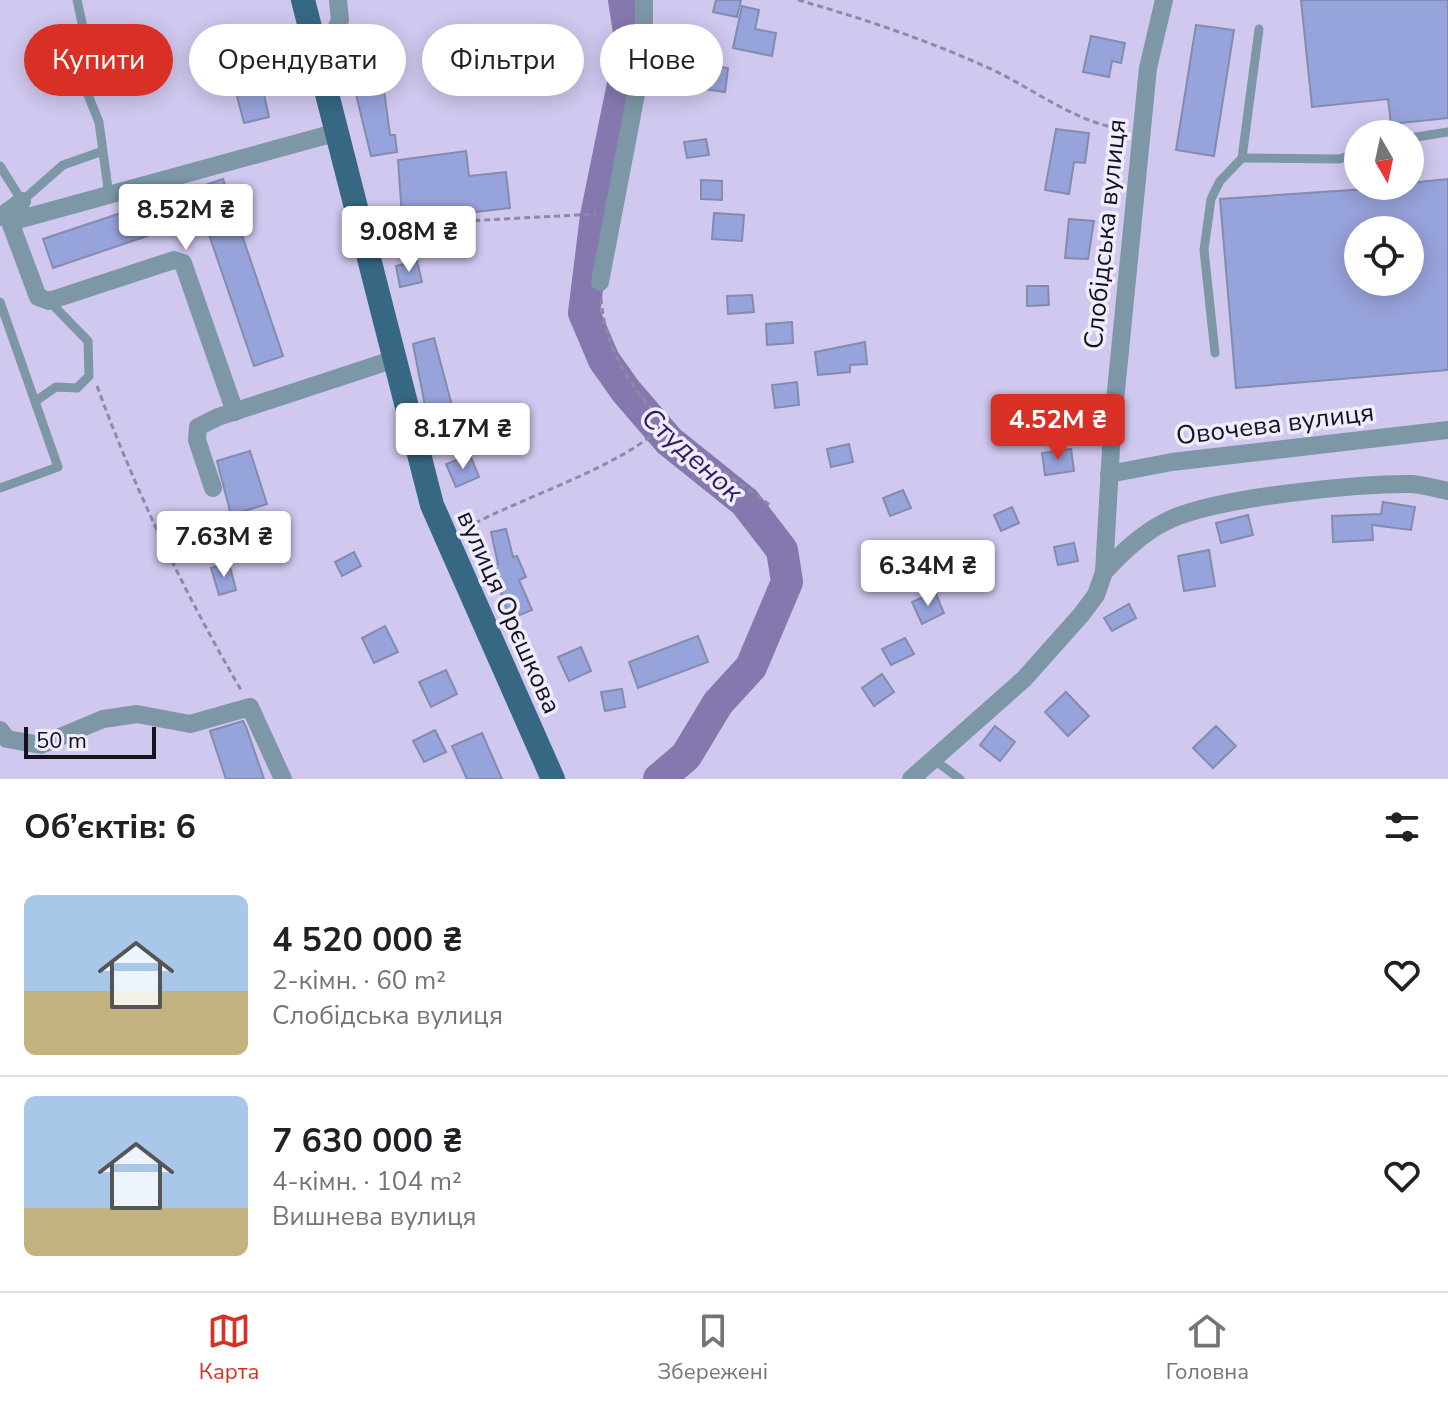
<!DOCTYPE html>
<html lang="uk">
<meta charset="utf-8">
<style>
:root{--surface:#fff;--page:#f6f6f6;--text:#202124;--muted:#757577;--line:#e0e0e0;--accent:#d93025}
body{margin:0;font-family:"Nunito Sans",sans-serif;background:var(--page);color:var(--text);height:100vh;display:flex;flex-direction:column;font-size:30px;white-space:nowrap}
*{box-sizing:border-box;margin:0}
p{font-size:26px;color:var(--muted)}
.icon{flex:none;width:44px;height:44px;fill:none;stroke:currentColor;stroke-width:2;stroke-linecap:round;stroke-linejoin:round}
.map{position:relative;height:779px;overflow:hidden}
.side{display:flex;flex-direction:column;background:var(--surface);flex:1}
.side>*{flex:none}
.top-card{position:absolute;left:24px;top:24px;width:800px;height:72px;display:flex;gap:16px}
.needle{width:52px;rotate:171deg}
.controls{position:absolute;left:1344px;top:120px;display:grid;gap:16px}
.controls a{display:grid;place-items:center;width:80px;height:80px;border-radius:50%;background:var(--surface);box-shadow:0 4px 20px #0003;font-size:40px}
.scale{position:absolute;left:24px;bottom:20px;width:132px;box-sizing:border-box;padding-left:8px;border:4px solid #15111f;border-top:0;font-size:22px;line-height:28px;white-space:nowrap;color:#15111f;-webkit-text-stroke:6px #efecfc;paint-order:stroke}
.price{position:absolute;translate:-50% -68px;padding:0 18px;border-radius:8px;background:#fff;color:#222;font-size:26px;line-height:52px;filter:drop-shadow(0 2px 4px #0008)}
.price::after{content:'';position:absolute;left:50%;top:48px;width:24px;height:18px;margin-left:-12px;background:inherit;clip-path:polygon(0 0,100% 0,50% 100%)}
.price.current{background:var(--accent);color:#fff}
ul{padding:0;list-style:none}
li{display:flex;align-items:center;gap:24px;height:200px;padding:0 24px}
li+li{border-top:2px solid var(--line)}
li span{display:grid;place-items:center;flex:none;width:224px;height:160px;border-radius:12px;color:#555}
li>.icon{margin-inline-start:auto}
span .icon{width:96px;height:96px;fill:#fffc;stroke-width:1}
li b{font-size:34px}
h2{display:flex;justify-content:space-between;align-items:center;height:96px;padding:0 24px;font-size:34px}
.chip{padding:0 28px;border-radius:36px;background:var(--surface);box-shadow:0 4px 20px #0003;font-size:28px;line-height:72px}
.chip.current{background:var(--accent);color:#fff}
.tab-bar{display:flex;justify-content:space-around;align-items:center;height:112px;border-top:2px solid var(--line);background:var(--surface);font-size:22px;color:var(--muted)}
.tab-bar a{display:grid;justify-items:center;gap:4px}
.tab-bar .current{color:var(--accent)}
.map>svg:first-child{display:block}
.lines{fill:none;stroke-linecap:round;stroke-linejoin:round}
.river{stroke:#8578ae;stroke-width:32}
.building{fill:#97a3db;stroke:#838baf;stroke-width:2;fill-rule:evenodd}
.path{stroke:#8f88a6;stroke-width:3;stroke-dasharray:6 4;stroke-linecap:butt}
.service{stroke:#7d97a7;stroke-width:9}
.minor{stroke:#7d97a7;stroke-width:18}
.primary{stroke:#366884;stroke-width:24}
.labels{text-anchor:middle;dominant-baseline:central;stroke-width:7;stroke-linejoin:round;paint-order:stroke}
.street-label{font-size:26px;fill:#15111f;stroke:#efecfc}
.water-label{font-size:28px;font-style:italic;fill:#331c5e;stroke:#efecfc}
</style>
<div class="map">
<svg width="1448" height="779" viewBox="0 0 1448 779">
<rect width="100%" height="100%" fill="#d0c8ef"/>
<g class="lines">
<path class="river" d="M624,0L631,45L596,216L584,313L604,360L626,391L669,441L745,502L782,550L787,582L751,667L718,703L686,756L659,779"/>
</g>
<g class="building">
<path d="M716,0H741L737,17L713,12Z"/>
<path d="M1301,0H1448V118L1391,124L1388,99L1312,107Z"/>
<path d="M742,6L759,10L755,29L776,33L772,56L733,48Z"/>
<path d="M1196,25L1234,30L1214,156L1176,150Z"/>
<path d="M1091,36L1125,43L1121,63L1112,61L1109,77L1083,72Z"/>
<path d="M706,65L728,68L725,92L703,89Z"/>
<path d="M383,82L390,135H395L397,152L371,156L354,86Z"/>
<path d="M263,90L269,117L244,123L237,96Z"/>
<path d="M1056,129L1089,133L1085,163L1074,162L1069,194L1045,190Z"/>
<path d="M706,139L709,155L687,158L684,142Z"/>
<path d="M466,151L469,176L506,172L510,208L433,217L432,210L402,216L398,160Z"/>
<path d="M223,179L283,356L254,366L203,217L53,268L43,239Z"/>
<path d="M1448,179V370L1236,388L1220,199L1410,186V183ZM1358,230H1410V282H1358Z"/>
<path d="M701,180L722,181V200L701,199Z"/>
<path d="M714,213L744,215L742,241L712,239Z"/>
<path d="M1069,219L1094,221L1088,259L1065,258Z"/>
<path d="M417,261L422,282L400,287L396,266Z"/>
<path d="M1027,286H1048L1049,305L1027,306Z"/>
<path d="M752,295L754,312L728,314L727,296Z"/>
<path d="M792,322L793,343L767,345L766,324Z"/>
<path d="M434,338L460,436L432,442L413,344Z"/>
<path d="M865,342L867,364L850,365V372L818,375L815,352Z"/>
<path d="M797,382L799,405L775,408L772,385Z"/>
<path d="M849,444L853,462L831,467L827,449Z"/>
<path d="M1071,449L1074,471L1045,475L1042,453Z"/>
<path d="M250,451L267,504L231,515L217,461Z"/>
<path d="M470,455L479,477L456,487L446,464Z"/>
<path d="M903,490L911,508L890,516L883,498Z"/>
<path d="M1383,502L1415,507L1411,530L1372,525L1373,540L1333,542L1332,516L1381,514Z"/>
<path d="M1012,507L1019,523L1001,531L994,515Z"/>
<path d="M1248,515L1253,535L1221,543L1216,523Z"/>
<path d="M506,529L513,557L517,556L526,577L519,580L532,610L510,619L492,567L498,564L491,532Z"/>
<path d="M1074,543L1078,561L1058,565L1054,547Z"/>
<path d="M1209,550L1215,586L1184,591L1178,556Z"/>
<path d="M354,552L361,566L342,576L335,562Z"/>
<path d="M229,563L236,590L219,595L211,568Z"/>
<path d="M935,592L944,613L922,624L912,602Z"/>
<path d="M1129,604L1136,618L1112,631L1104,618Z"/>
<path d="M385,626L398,652L374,663L362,638Z"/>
<path d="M698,636L708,662L638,688L629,662Z"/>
<path d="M905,638L914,654L891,665L882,649Z"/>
<path d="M581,647L591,671L569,681L558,657Z"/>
<path d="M446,670L457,694L431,707L419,682Z"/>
<path d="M882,674L894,692L874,706L862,688Z"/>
<path d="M622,689L625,707L605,711L601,692Z"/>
<path d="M1066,692L1089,716L1068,736L1045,712Z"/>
<path d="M243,721L246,727L264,779H226L210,731Z"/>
<path d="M995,726L1015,742L1000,761L980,745Z"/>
<path d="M1216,726L1236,746L1213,768L1193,748Z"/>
<path d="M435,730L446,752L424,762L413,741Z"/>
<path d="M482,733L502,779H467L452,746Z"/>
</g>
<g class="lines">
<g class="path">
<path d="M798,0C865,19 930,41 993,70C1039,92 1074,122 1126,130"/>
<path d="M385,232L447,222L596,214"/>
<path d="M601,298C608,396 698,453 770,505"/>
<path d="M97,386C135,490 185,594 241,690"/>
<path d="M466,528C519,498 625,466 664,424"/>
</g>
<g class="service">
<path d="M77,0L84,32L86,90L99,122L109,196"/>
<path d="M1410,138L1448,132"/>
<path d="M1242,158L1339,159L1358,153"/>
<path d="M0,166L22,201L63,165L100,152"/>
<path d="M0,302L58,467L0,488"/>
<path d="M1215,353L1204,250L1211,199L1220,181L1242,158L1259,29"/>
<path d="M37,400L56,387L77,388L89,376L88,341L49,301"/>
<path d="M933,759L960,779"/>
</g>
<g class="minor">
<path d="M320,65L340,20L338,0"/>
<path d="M0,217L22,201L10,222L338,132"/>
<path d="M10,222L38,297L49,301L174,260L183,263L235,412"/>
<path d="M600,282L636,94L644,38V0"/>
<path d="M1109,474L1172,462L1448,430"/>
<path d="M213,488L197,440L198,427L218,417L392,360"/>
<path d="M1104,572C1122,553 1141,534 1165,522C1210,498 1358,483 1412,484C1424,485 1436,488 1448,491"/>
<path d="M0,730L7,739L41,745L103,719L137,714L190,724L250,707L283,779"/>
<path d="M911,779L1024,679L1081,615L1096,595L1104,572L1112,431L1148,68L1164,0"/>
</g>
<path class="primary" d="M303,0L432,505L553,779"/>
</g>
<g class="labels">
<g class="street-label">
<text transform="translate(1105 234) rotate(-84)">Слобідська вулиця</text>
<text transform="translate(1275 424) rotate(-7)">Овочева вулиця</text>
<text transform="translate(509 612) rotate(66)">вулиця Орєшкова</text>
</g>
<g class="water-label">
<text transform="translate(692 455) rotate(42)">Студенок</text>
</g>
</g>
</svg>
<div class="controls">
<a><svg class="needle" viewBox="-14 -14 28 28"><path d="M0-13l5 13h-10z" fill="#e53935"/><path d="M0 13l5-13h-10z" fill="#757577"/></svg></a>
<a><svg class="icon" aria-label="locate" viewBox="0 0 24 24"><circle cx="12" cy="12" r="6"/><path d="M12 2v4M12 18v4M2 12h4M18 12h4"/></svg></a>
</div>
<div class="scale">50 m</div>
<b class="price" style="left:186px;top:252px">8.52M ₴</b>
<b class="price" style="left:409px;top:274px">9.08M ₴</b>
<b class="price current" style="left:1058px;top:462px">4.52M ₴</b>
<b class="price" style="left:463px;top:471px">8.17M ₴</b>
<b class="price" style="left:224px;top:579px">7.63M ₴</b>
<b class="price" style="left:928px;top:608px">6.34M ₴</b>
<div class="top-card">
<a class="chip current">Купити</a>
<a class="chip">Орендувати</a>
<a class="chip">Фільтри</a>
<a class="chip">Нове</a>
</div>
</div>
<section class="side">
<h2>Об’єктів: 6<svg class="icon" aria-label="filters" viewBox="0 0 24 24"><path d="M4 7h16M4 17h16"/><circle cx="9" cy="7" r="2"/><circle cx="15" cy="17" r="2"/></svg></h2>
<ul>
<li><span style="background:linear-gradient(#a9c7e8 60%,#c2b280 0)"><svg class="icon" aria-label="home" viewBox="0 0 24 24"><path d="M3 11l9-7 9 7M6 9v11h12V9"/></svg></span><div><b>4 520 000 ₴</b><p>2-кімн. · 60 m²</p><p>Слобідська вулиця</p></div><svg class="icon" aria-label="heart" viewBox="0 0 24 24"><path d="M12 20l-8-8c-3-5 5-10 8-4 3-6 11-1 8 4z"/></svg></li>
<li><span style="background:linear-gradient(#a9c7e8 70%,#c2b280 0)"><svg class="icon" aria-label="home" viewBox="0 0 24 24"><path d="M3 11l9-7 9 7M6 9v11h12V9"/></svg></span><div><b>7 630 000 ₴</b><p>4-кімн. · 104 m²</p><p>Вишнева вулиця</p></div><svg class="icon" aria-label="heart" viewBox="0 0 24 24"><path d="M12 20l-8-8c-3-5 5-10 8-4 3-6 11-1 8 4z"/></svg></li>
</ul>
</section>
<nav class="tab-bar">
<a class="current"><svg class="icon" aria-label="map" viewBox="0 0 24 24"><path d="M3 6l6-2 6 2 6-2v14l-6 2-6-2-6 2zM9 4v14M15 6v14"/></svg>Карта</a>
<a><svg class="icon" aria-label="saved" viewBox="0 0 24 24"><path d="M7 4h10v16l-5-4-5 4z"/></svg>Збережені</a>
<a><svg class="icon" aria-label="home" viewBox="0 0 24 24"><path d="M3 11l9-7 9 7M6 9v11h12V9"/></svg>Головна</a>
</nav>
